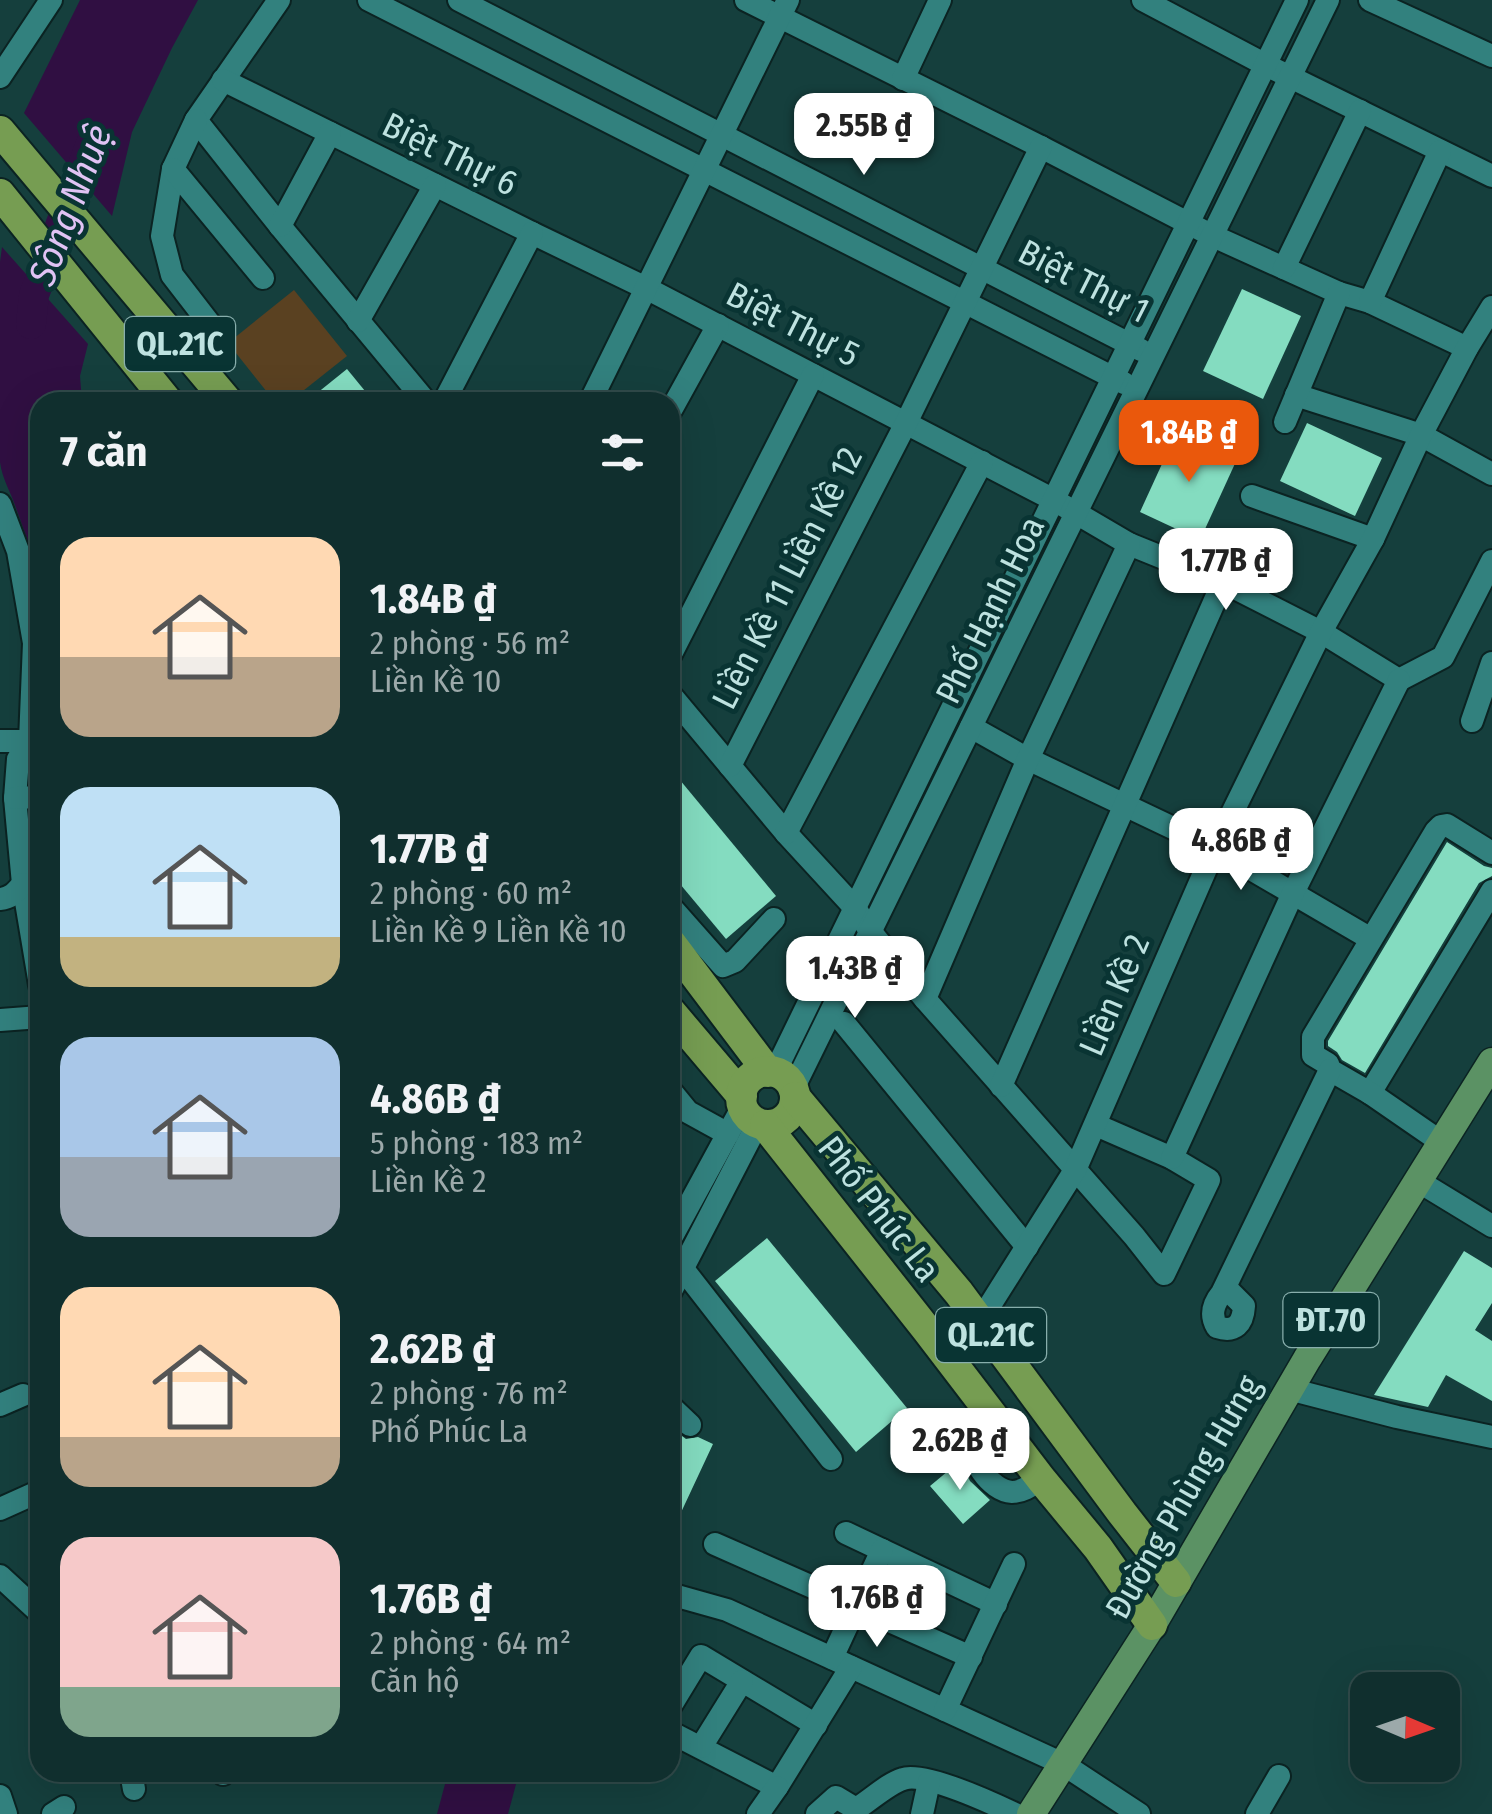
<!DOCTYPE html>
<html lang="vi">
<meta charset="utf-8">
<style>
:root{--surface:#102f2e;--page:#193736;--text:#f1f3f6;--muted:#9ca9aa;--line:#304a4a;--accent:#ea580c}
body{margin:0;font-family:"Fira Sans Condensed",sans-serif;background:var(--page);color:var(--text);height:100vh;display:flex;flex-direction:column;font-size:38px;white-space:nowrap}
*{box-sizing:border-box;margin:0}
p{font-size:32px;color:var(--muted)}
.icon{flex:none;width:55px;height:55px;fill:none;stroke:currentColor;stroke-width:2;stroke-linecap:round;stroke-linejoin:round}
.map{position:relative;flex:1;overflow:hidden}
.details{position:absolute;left:30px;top:392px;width:650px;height:1390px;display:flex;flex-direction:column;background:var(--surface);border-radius:30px;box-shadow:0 10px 40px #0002,0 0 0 2px var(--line)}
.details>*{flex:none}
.needle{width:65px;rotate:92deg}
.fabs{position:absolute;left:1350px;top:1672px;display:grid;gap:20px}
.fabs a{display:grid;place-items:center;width:110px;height:110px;border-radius:20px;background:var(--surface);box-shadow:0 10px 40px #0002,0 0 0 2px var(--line);font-size:50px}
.price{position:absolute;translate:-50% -85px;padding:0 22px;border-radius:20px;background:#fff;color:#222;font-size:32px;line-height:65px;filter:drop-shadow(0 2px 5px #0008)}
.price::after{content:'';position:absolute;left:50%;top:60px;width:30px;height:22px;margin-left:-15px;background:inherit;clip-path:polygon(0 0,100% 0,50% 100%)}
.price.current{background:var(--accent);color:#fff}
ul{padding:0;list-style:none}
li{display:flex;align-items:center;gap:30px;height:250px;padding:0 30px}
li span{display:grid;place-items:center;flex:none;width:280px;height:200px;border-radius:30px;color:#555}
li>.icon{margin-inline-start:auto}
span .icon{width:120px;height:120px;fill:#fffc;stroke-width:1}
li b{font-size:42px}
h2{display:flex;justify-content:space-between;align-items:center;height:120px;padding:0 30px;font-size:42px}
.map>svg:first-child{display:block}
.green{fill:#5a4121}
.water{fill:#300f42}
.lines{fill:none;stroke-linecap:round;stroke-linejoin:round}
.river{stroke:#300f42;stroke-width:30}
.building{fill:#84dcc0}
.minor-casing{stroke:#0b2322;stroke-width:26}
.major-casing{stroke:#0b2322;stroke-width:31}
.highway-casing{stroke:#0b2322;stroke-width:34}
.minor{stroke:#32817e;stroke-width:22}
.major{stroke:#5b9264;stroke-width:28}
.highway{stroke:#769d52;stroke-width:30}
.labels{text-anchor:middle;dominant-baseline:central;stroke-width:10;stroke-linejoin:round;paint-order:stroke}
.shield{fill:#093433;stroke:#88aeac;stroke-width:2.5}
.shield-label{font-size:32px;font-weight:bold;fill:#bee2e0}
.street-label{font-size:35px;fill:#bee2e0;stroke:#093433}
.water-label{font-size:38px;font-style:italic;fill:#e0c3f4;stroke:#093433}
</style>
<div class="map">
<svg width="1492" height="1814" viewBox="0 0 1492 1814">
<rect width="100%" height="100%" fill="#153f3d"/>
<path class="green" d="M294,290L347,356L289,402H275L228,343Z"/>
<g class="water">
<path d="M80,0H198L172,48L132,132L112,216L24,113Z"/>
<path d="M2,247L88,344L80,376L82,402H40V592C36,563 26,535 16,508C11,492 2,479 0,462V262Z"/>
<path d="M448,1773H519L508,1814H437Z"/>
</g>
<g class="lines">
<path class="river" d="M31,324L34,295L92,141"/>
</g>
<g class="building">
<path d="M1242,289L1301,316L1263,399L1203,371Z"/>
<path d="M347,369L374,402H306Z"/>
<path d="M1307,423L1382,458L1355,516L1280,481Z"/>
<path d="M1178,429L1238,457L1200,540L1140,512Z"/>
<path d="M670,768L776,896L726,939L670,872Z"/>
<path d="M1447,842L1484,866L1492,868V876L1479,883L1365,1073L1342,1060L1337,1052L1328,1046V1041Z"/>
<path d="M767,1238L907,1408L856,1452L715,1281Z"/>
<path d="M1464,1251L1492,1268V1303L1475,1330L1492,1341V1401L1446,1375L1428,1407L1374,1395Z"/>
<path d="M670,1427L686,1439L698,1437L713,1444L670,1536Z"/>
<path d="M960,1461L970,1481L990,1500L963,1524L930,1486Z"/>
</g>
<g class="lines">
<g class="minor-casing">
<g id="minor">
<path d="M279,0L196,120L280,226L426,402"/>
<path d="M369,0L1124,383"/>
<path d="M459,0L1141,350"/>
<path d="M746,0L1041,147L1213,236L1339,293L1370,302L1467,348"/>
<path d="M1143,0L1266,65L1492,176"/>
<path d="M1370,0L1492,56"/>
<path d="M0,77L51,0"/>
<path d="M903,79L940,0"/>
<path d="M223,80L532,233L646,288L1054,500L1129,544L1223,582L1321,632L1399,680"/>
<path d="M196,120L173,169L162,236L172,275L223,341"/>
<path d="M173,169L263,278"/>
<path d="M280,226L330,133"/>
<path d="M1284,268L1360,111"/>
<path d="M1370,302L1440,151"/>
<path d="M358,321L435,185"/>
<path d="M1296,395L1421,435L1492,474"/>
<path d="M444,402L532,233"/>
<path d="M590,402L788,0"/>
<path d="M670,412L718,325"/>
<path d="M1285,422L1339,293"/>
<path d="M1252,496L1373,539"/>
<path d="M0,504L18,551L34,643L30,741L18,759L15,798L23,884L40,985"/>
<path d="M670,656L813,375"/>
<path d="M1399,680L1443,657L1492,561"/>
<path d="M670,694L786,833L855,908L870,931L925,999L1134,1236L1164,1274L1209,1180L1172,1158L1096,1125"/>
<path d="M1472,721L1492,663"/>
<path d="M971,727L1028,759L1215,848L1371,939"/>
<path d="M0,741H30"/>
<path d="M730,766L906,423L1041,147"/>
<path d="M15,798L40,797"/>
<path d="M786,833L982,462"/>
<path d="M0,899C11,898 16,892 23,884"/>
<path d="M670,906L723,966L735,961L774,919"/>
<path d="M925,999L1028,759L1129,544"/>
<path d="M0,1020L40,1017"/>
<path d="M844,1023L1027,1247"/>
<path d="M775,1072L1297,0"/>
<path d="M1001,1086L1223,582"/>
<path d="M793,1089L1328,0"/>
<path d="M670,1090L688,1112L728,1134"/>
<path d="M1370,1093L1492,891"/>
<path d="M1441,1142L1370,1093L1330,1070L1328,1064L1313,1055V1037L1436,831L1441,826L1447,825L1492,853"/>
<path d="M1172,1158L1293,893L1399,680"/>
<path d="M1418,1181L1492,1226"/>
<path d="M670,1240L743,1106"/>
<path d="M683,1269L831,1459"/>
<path d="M670,1293L758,1123"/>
<path d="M1222,1293L1230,1292L1244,1306C1243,1324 1235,1333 1217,1327C1210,1315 1213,1304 1222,1293L1330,1070"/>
<path d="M980,1321L1075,1170L1215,848L1321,632L1373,539L1421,435L1467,348L1492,307"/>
<path d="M1289,1389L1397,1417L1492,1437"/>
<path d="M0,1405L23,1395"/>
<path d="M670,1406L690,1425"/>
<path d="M986,1408C980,1418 973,1427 972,1438C968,1457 990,1491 1012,1492C1023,1492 1032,1485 1041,1479"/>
<path d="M0,1509L40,1491"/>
<path d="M846,1533L996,1604"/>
<path d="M715,1544L971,1657"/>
<path d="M0,1576L40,1613"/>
<path d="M670,1594L727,1610L1063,1764L1139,1814"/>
<path d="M832,1658L882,1550"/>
<path d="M670,1707L701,1656L816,1725"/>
<path d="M945,1710L1014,1564"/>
<path d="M670,1732L777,1787L851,1667"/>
<path d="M701,1747L742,1681"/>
<path d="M131,1772L134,1789"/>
<path d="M223,1774L225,1772"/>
<path d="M0,1796L6,1814"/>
<path d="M53,1814L64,1807"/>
<path d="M758,1814L777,1787"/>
<path d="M817,1814L836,1797L856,1809C871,1800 887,1784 903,1779C924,1771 994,1804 1015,1814"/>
<path d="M922,1814L929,1782"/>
<path d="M1257,1814L1279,1776"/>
</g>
</g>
<g class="major-casing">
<path id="major" d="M1031,1814L1152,1625L1307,1359L1492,1062"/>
</g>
<g class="highway-casing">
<g id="highway">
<path d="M0,131L228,402"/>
<path d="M0,194L168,402"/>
<path d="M670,942L768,1072"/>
<path d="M670,1011L742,1096"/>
<circle cx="768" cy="1098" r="27"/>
<path d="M795,1097L959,1293L1122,1513L1176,1582"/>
<path d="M765,1125L927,1330L1041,1479L1098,1548L1152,1625"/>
</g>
</g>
<use href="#minor" class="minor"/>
<use href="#major" class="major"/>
<use href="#highway" class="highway"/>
</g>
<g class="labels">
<g class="shield">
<rect x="125" y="317" width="110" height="54" rx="8"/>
<rect x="1283.5" y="1293" width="95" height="54" rx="8"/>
<rect x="936" y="1308" width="110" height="54" rx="8"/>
</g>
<g class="shield-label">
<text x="180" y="344">QL.21C</text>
<text x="1331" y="1320">ĐT.70</text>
<text x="991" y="1335">QL.21C</text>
</g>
<g class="street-label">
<text transform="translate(450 154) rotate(26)">Biệt Thự 6</text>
<text transform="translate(1084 281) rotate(27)">Biệt Thự 1</text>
<text transform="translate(793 324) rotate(27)">Biệt Thự 5</text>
<text transform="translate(787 578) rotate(-63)">Liền Kề 11 Liền Kề 12</text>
<text transform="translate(990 610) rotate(-64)">Phố Hạnh Hoa</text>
<text transform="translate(1114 995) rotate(-67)">Liền Kề 2</text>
<text transform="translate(879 1209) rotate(52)">Phố Phúc La</text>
<text transform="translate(1183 1497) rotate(-60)">Đường Phùng Hưng</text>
</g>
<g class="water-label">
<text transform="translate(70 205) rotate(-69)">Sông Nhuệ</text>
</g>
</g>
</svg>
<div class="fabs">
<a><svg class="needle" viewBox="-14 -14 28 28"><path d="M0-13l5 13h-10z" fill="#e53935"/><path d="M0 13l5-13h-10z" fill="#9ca9aa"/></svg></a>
</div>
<b class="price" style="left:864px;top:178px">2.55B ₫</b>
<b class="price current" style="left:1189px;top:485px">1.84B ₫</b>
<b class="price" style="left:1226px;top:613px">1.77B ₫</b>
<b class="price" style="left:1241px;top:893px">4.86B ₫</b>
<b class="price" style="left:855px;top:1021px">1.43B ₫</b>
<b class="price" style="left:960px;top:1493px">2.62B ₫</b>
<b class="price" style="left:877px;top:1650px">1.76B ₫</b>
<section class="details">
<h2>7 căn<svg class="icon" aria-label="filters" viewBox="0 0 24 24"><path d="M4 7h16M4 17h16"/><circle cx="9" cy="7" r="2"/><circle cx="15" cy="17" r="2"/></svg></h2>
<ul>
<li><span style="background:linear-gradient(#ffd9b3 60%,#b9a48a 0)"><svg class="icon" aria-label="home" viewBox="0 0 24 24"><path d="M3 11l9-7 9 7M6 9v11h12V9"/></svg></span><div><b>1.84B ₫</b><p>2 phòng · 56 m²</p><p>Liền Kề 10</p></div></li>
<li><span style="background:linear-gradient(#bfe0f5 75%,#c2b280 0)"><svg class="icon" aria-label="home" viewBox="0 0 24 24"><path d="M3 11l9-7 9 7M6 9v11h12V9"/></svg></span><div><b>1.77B ₫</b><p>2 phòng · 60 m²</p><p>Liền Kề 9 Liền Kề 10</p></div></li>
<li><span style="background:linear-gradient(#a9c7e8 60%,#9aa5b1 0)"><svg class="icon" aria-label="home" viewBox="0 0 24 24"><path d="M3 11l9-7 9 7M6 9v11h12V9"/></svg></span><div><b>4.86B ₫</b><p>5 phòng · 183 m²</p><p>Liền Kề 2</p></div></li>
<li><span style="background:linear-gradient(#ffd9b3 75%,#b9a48a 0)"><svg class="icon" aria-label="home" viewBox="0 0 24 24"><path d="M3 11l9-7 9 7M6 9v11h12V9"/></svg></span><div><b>2.62B ₫</b><p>2 phòng · 76 m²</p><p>Phố Phúc La</p></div></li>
<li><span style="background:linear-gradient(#f6c9c9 75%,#7fa58c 0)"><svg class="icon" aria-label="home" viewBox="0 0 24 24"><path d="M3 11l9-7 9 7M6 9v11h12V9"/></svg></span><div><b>1.76B ₫</b><p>2 phòng · 64 m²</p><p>Căn hộ</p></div></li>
</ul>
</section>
</div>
